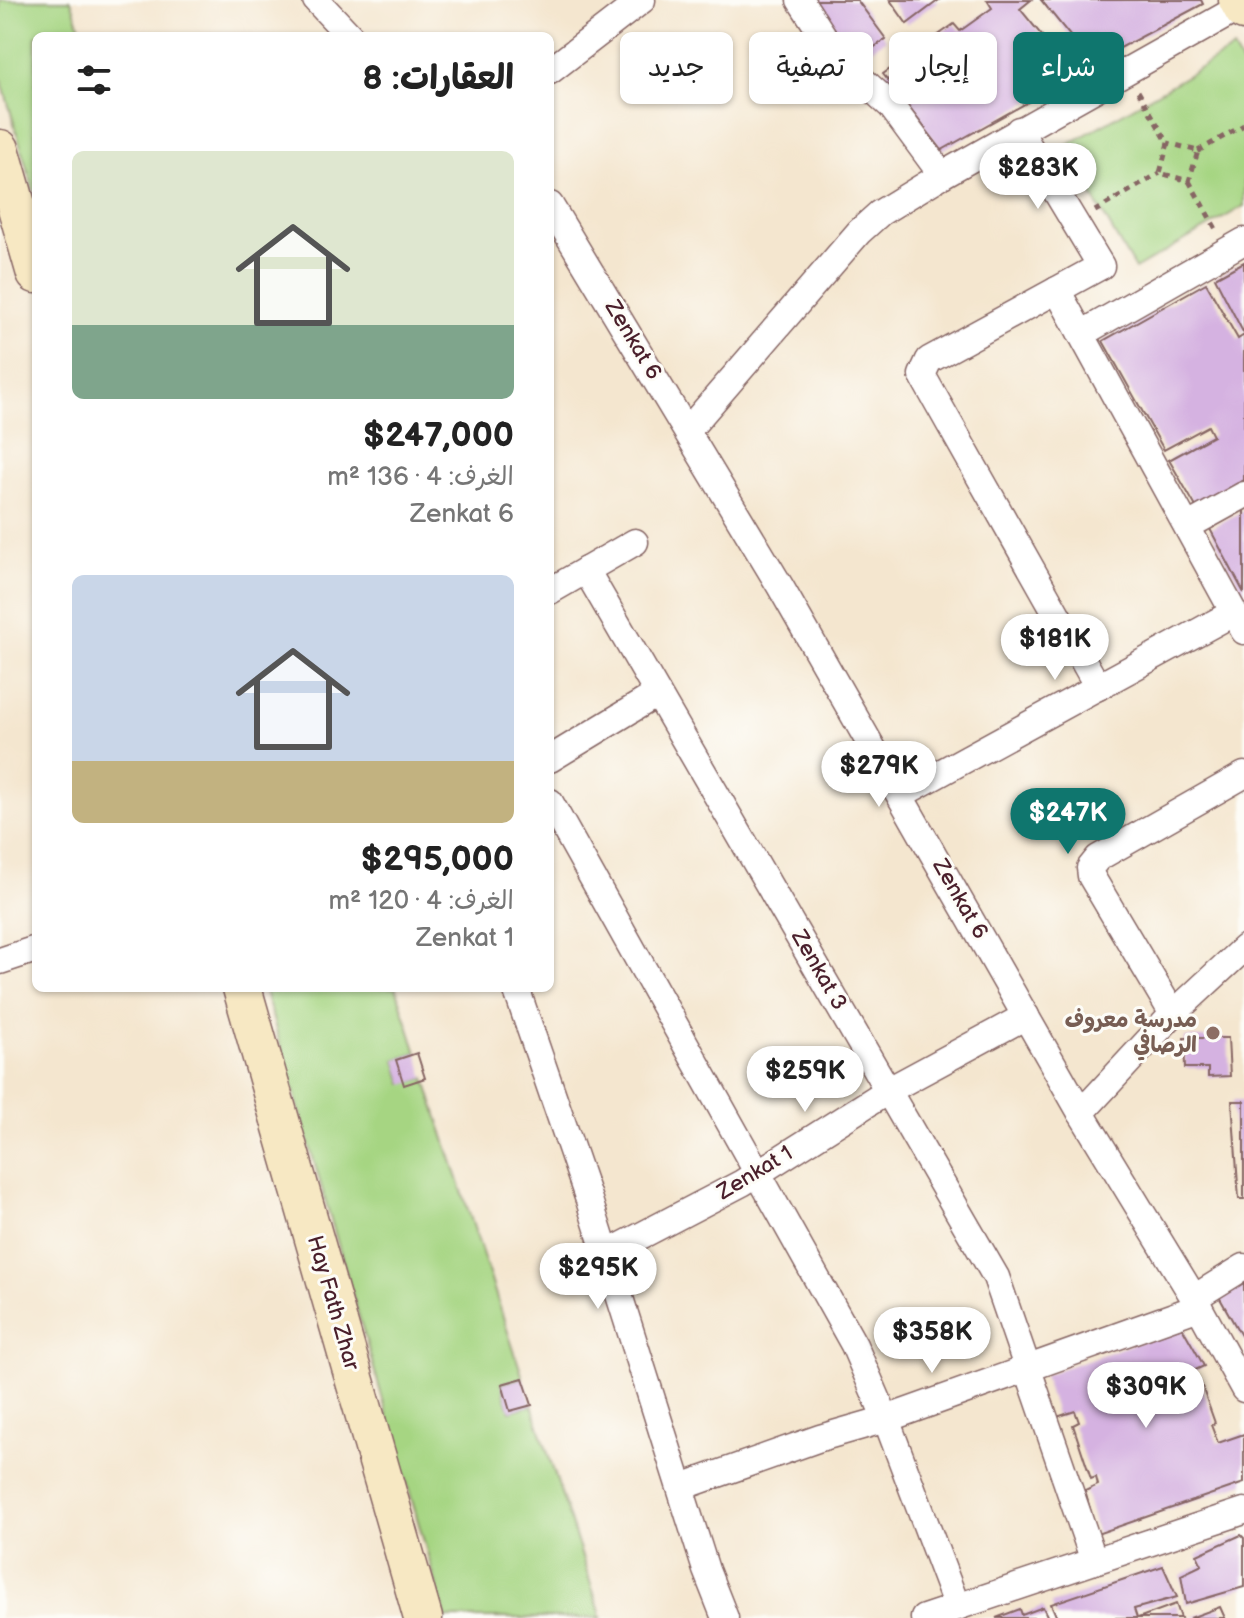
<!DOCTYPE html>
<html lang="ar">
<meta charset="utf-8">
<style>
:root{--surface:#fff;--page:#f6f6f6;--text:#222;--muted:#767676;--accent:#0f766e}
body{margin:0;font-family:"Balsamiq Sans","Playpen Sans Arabic",sans-serif;background:var(--page);color:var(--text);direction:rtl;height:100vh;display:flex;flex-direction:column;font-size:30px;white-space:nowrap}
*{box-sizing:border-box;margin:0}
p{font-size:26px;color:var(--muted)}
.icon{flex:none;width:44px;height:44px;fill:none;stroke:currentColor;stroke-width:2;stroke-linecap:round;stroke-linejoin:round}
.map{position:relative;flex:1;overflow:hidden;direction:ltr}
.sheet{position:absolute;left:32px;top:32px;width:522px;height:960px;display:flex;flex-direction:column;background:var(--surface);border-radius:12px;box-shadow:0 2px 6px #0004;direction:rtl}
.sheet>*{flex:none}
.top-card{position:absolute;left:578px;top:32px;width:546px;height:72px;direction:rtl;display:flex;gap:16px}
.price{position:absolute;translate:-50% -68px;padding:0 18px;border-radius:28px;background:#fff;color:#222;font-size:26px;line-height:52px;filter:drop-shadow(0 2px 4px #0008)}
.price::after{content:'';position:absolute;left:50%;top:48px;width:24px;height:18px;margin-left:-12px;background:inherit;clip-path:polygon(0 0,100% 0,50% 100%)}
.price.current{background:var(--accent);color:#fff}
ul{padding:0;list-style:none}
li{display:grid;align-content:center;gap:16px;height:424px;padding:0 40px}
li span{display:grid;place-items:center;height:248px;border-radius:12px;color:#555}
li>.icon{margin-inline-start:auto}
span .icon{width:144px;height:144px;fill:#fffc;stroke-width:1}
li b{font-size:34px}
h2{display:flex;justify-content:space-between;align-items:center;height:96px;padding:0 40px;font-size:34px}
.chip{padding:0 28px;border-radius:12px;background:var(--surface);box-shadow:0 2px 6px #0004;font-size:28px;line-height:72px}
.chip.current{background:var(--accent);color:#fff}
.map>svg:first-child{display:block}
.green{fill:#a6d582;stroke:#787a56;stroke-width:2}
.building{fill:#d5b2e1}
.lines{fill:none;stroke-linecap:round;stroke-linejoin:round}
.street-casing{stroke:#866564;stroke-width:29}
.secondary-casing{stroke:#866564;stroke-width:41}
.path{stroke:#866564;stroke-width:5;stroke-dasharray:6 6;stroke-linecap:butt}
.street{stroke:#fff;stroke-width:26}
.secondary{stroke:#f7e8c3;stroke-width:38}
.education-dot{fill:#8d6e63;stroke:#fdfcf7;stroke-width:3}
.labels{text-anchor:middle;dominant-baseline:central;stroke-width:6;stroke-linejoin:round;paint-order:stroke}
.street-label{font-size:22px;fill:#4a1f2b;stroke:#fdfcf7}
.education-label{font-size:22px;font-weight:bold;fill:#785e54;stroke:#fdfcf7;text-anchor:end}
</style>
<div class="map">
<svg width="1244" height="1618" viewBox="0 0 1244 1618">
<rect width="100%" height="100%" fill="#fdfcf7"/>
<filter id="ink" filterUnits="userSpaceOnUse"><feTurbulence type="fractalNoise" baseFrequency=".0125" numOctaves="2"/><feDisplacementMap in="SourceGraphic" scale="16" xChannelSelector="R" yChannelSelector="G"/><feConvolveMatrix kernelMatrix="1 2 1 2 8 2 1 2 1" color-interpolation-filters="sRGB"/></filter>
<filter id="wash" filterUnits="userSpaceOnUse"><feTurbulence type="fractalNoise" baseFrequency=".006" numOctaves="4" result="noise"/><feDisplacementMap in="SourceGraphic" scale="32" xChannelSelector="R" yChannelSelector="G"/><feGaussianBlur stdDeviation="1.8" result="paint"/><feColorMatrix in="noise" values="0 0 0 0 0 0 0 0 0 0 0 0 0 0 0 0 0 1.4 0 .05"/><feComposite in="paint" operator="in"/></filter>
<g filter="url(#wash)">
<rect width="100%" height="100%" fill="#f4e6cf"/>
<g class="green">
<path d="M0,0H71L83,36H36V199L0,75Z"/>
<path d="M1233,49L1244,68V206L1135,269L1064,147Z"/>
<path d="M264,988H396L417,1053L396,1060L403,1084L425,1078L523,1378L502,1384L510,1411L532,1405L602,1618H446Z"/>
</g>
<g id="blocks">
<g class="building">
<path d="M811,0H857L886,39L854,61Z"/>
<path d="M890,0H939L907,24Z"/>
<path d="M987,0H1031L1020,9L1075,76L942,150L883,74L954,24L960,31L992,8Z"/>
<path d="M1041,0H1201L1203,4L1092,63Z"/>
<path d="M1244,262V334L1215,278Z"/>
<path d="M1206,283L1238,339L1244,335V480L1196,507L1169,460L1213,436L1208,426L1164,450L1103,341Z"/>
<path d="M1244,510V593L1210,529Z"/>
<path d="M1184,1038H1228L1230,1076L1208,1077V1068H1185Z"/>
<path d="M417,1053L425,1078L404,1085L396,1060Z"/>
<path d="M1232,1101H1244V1199H1239Z"/>
<path d="M1244,1277V1341L1217,1293Z"/>
<path d="M1182,1327L1204,1366L1191,1372L1195,1383L1200,1381L1215,1423L1211,1425L1218,1443L1244,1434V1483L1097,1534L1085,1491L1098,1485L1096,1477L1091,1479L1073,1425L1079,1422L1075,1411L1057,1417L1044,1375Z"/>
<path d="M523,1378L532,1405L510,1411L502,1384Z"/>
<path d="M1241,1535L1244,1538V1587L1186,1604L1181,1575L1202,1565L1197,1555Z"/>
<path d="M1163,1566L1177,1597L1134,1609L1137,1618H1057L1051,1604Z"/>
<path d="M1176,1604L1181,1618H1138Z"/>
<path d="M1043,1607L1048,1618H996L1020,1609L1022,1615Z"/>
<path d="M1220,1607L1225,1618H1190Z"/>
</g>
</g>
</g>
<g filter="url(#ink)">
<use href="#blocks" fill-opacity="0" stroke="#866564" stroke-width="2"/>
<g class="lines">
<g class="street-casing">
<g id="street">
<path d="M316,0L350,36"/>
<path d="M800,0L837,57L891,106L942,175"/>
<path d="M550,71L642,0"/>
<path d="M1019,130L1101,266L929,360L922,375L1098,687"/>
<path d="M550,205L780,586L1081,1113L1194,1298L1244,1389"/>
<path d="M1057,290L1244,631"/>
<path d="M1081,334L1244,241"/>
<path d="M688,430L859,232L880,213L942,175L1244,5"/>
<path d="M1188,526L1244,495"/>
<path d="M586,570L996,1277L1094,1561"/>
<path d="M550,591L635,542"/>
<path d="M550,759L657,694"/>
<path d="M900,795L1233,613"/>
<path d="M550,802L854,1345L886,1419L957,1607"/>
<path d="M0,961L36,949"/>
<path d="M516,988L589,1200L706,1570L725,1618"/>
<path d="M1173,1014L1091,876L1090,868L1098,858L1244,775"/>
<path d="M1081,1113L1173,1014L1244,948"/>
<path d="M606,1254L742,1183L889,1090L1026,1016"/>
<path d="M1194,1298L1244,1267"/>
<path d="M681,1487L820,1438L886,1419L1199,1307"/>
<path d="M924,1618L1244,1511"/>
</g>
</g>
<g class="secondary-casing">
<g id="secondary">
<path d="M1238,0L1244,11"/>
<path d="M0,149L36,274"/>
<path d="M242,988L423,1618"/>
</g>
</g>
<g class="path">
<path d="M1138,91L1168,143L1160,173L1189,181L1198,151L1168,143"/>
<path d="M1198,151L1244,125"/>
<path d="M1189,181L1216,229"/>
<path d="M1095,211L1160,173"/>
</g>
<use href="#street" class="street"/>
<use href="#secondary" class="secondary"/>
</g>
</g>
<circle class="education-dot" cx="1213" cy="1033" r="8"/>
<g class="labels">
<g class="street-label">
<text transform="translate(633 340) rotate(59)">Zenkat 6</text>
<text transform="translate(960 899) rotate(60)">Zenkat 6</text>
<text transform="translate(819 970) rotate(60)">Zenkat 3</text>
<text transform="translate(755 1173) rotate(-31)">Zenkat 1</text>
<text transform="translate(333 1303) rotate(74)">Hay Fath Zhar</text>
</g>
<g class="education-label">
<text x="1197" y="1020">مدرسة معروف<tspan x="1197" dy="25">الرصافي</tspan></text>
</g>
</g>
</svg>
<b class="price" style="left:1038px;top:211px">$283K</b>
<b class="price" style="left:1055px;top:682px">$181K</b>
<b class="price" style="left:879px;top:809px">$279K</b>
<b class="price current" style="left:1068px;top:856px">$247K</b>
<b class="price" style="left:805px;top:1114px">$259K</b>
<b class="price" style="left:598px;top:1311px">$295K</b>
<b class="price" style="left:932px;top:1375px">$358K</b>
<b class="price" style="left:1146px;top:1430px">$309K</b>
<div class="top-card">
<a class="chip current">شراء</a>
<a class="chip">إيجار</a>
<a class="chip">تصفية</a>
<a class="chip">جديد</a>
</div>
<section class="sheet">
<h2>العقارات: 8<svg class="icon" aria-label="filters" viewBox="0 0 24 24"><path d="M4 7h16M4 17h16"/><circle cx="9" cy="7" r="2"/><circle cx="15" cy="17" r="2"/></svg></h2>
<ul>
<li><span style="background:linear-gradient(#dfe7d0 70%,#7fa58c 0)"><svg class="icon" aria-label="home" viewBox="0 0 24 24"><path d="M3 11l9-7 9 7M6 9v11h12V9"/></svg></span><div><b>$247,000</b><p>الغرف: 4 · 136 m²</p><p>Zenkat 6</p></div></li>
<li><span style="background:linear-gradient(#c9d6e8 75%,#c2b280 0)"><svg class="icon" aria-label="home" viewBox="0 0 24 24"><path d="M3 11l9-7 9 7M6 9v11h12V9"/></svg></span><div><b>$295,000</b><p>الغرف: 4 · 120 m²</p><p>Zenkat 1</p></div></li>
</ul>
</section>
</div>
